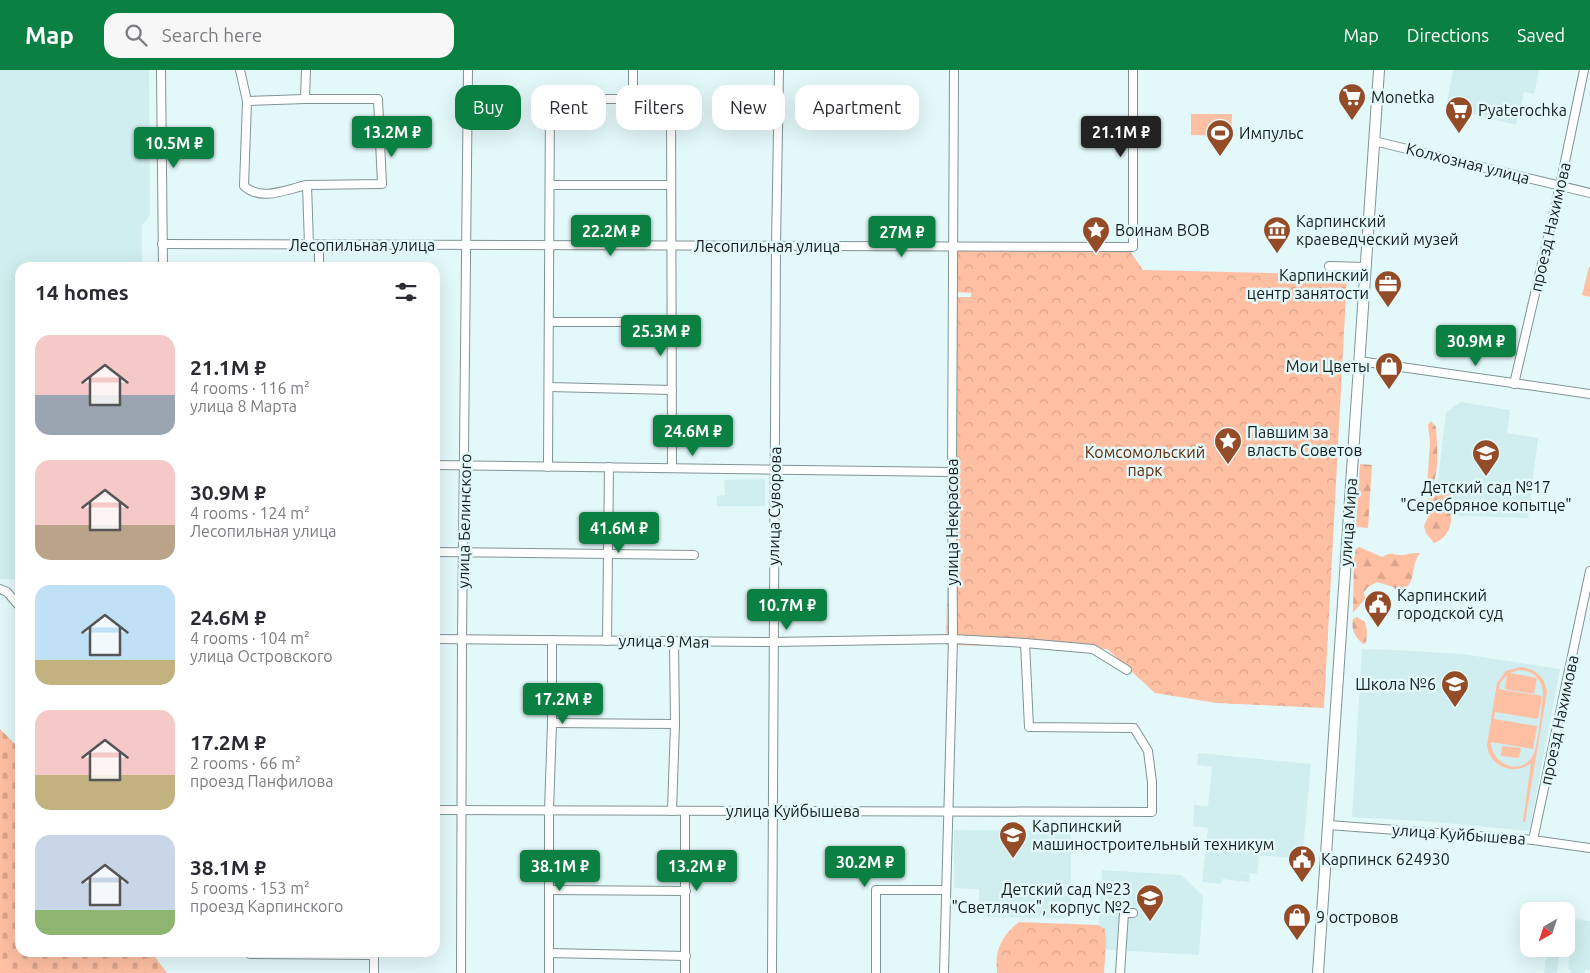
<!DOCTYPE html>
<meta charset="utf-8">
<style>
:root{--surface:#fff;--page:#f7f7f7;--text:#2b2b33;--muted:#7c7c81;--accent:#0b8043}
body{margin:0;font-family:Ubuntu,sans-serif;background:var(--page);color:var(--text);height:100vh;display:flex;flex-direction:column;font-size:19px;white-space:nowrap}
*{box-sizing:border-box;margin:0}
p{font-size:16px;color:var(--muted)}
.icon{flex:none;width:28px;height:28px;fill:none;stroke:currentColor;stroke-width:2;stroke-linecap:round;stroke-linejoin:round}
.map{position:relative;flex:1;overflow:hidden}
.side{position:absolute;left:15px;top:192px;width:425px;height:695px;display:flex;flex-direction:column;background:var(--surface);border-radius:15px;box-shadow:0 5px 20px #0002}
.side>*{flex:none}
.guide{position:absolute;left:455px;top:15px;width:475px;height:45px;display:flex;gap:10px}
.needle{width:32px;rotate:219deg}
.fabs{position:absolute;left:1520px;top:832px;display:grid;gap:10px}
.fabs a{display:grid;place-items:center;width:55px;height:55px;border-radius:10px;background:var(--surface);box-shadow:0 5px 20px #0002;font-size:25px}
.price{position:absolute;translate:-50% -42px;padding:0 11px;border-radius:5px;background:var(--accent);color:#fff;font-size:16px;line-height:32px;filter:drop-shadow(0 1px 2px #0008)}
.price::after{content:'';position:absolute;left:50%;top:30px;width:15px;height:11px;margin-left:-8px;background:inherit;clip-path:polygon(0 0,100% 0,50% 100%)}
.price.on{background:#222;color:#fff}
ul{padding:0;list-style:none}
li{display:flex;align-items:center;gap:15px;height:125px;padding:0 20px}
li span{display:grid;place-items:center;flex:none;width:140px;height:100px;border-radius:15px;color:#555}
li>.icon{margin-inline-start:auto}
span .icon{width:60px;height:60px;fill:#fffc;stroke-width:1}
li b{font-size:21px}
h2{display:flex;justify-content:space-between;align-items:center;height:60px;padding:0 20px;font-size:21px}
.chip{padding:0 18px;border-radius:15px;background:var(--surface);box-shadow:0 5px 20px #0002;font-size:18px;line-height:45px}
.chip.on{background:var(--accent);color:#fff}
header{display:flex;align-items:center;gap:30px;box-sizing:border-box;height:70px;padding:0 25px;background:var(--accent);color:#fff}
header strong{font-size:24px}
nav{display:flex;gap:28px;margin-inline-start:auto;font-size:18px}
.search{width:350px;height:45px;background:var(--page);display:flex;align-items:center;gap:12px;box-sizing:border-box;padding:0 18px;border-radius:15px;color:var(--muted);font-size:19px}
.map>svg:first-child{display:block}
.built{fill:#d0eeef}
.grass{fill:#febfa3;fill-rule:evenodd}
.forest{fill:url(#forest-firs)}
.cemetery{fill:url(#cemetery-stones)}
.park{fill:url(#park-crowns)}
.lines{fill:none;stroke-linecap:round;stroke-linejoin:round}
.minor-casing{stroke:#819495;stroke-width:10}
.major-casing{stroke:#819495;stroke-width:12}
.minor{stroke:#fff;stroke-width:8}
.major{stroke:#fff;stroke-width:10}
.labels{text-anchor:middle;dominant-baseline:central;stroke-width:5;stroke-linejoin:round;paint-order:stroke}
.poi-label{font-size:16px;fill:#171e1e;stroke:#e3f8f9;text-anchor:start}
.street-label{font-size:16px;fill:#171e1e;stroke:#e3f8f9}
.park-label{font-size:16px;fill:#642a0a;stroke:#e3f8f9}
</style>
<header>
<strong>Map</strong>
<div class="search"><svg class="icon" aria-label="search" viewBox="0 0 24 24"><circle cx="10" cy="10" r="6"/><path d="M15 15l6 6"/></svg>Search here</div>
<nav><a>Map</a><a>Directions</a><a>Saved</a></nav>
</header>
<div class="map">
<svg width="1590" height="903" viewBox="0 0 1590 903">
<defs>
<pattern id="forest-firs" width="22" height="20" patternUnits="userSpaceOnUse" patternTransform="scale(1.25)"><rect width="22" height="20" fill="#febfa3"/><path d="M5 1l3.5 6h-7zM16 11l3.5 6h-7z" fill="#d9a48c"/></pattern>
<pattern id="cemetery-stones" width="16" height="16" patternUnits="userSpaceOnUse" patternTransform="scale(1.25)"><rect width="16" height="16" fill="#febfa3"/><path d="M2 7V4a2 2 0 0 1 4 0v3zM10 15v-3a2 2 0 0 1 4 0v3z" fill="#d9a48c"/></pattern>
<pattern id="park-crowns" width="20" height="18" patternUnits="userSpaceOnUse" patternTransform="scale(1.25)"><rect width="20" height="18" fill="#febfa3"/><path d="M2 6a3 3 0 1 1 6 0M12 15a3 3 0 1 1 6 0" fill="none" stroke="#d9a48c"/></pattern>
</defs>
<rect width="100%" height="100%" fill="#e3f8f9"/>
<g class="built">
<path d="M0,0H149L150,145L142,155V197L20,198V509H0Z"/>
<path d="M1453,0H1539L1534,24L1524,22L1516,55L1446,38Z"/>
<path d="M1461,332L1510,340L1507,363L1538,368L1528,448L1434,445L1446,342Z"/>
<path d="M765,409V436H717V426L725,425L724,410Z"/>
<path d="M1362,579L1397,580L1462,584L1560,599L1529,761L1435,752L1352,747Z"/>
<path d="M1198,683L1311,694L1302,789L1259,785L1257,804L1240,802L1250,804L1249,812L1222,809L1221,814L1202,812L1208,758L1193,756L1194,735L1208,736L1212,697L1197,695Z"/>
<path d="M954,760L1071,761V848L984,847V834H979V819L954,818Z"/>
<path d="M1102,800L1181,805L1203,826L1199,885L1097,879Z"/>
<path d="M1566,848L1590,851V900H1585V903H1570L1571,899H1568L1570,882H1574L1576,867L1566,866Z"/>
<path d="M1547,879H1560L1557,903H1544Z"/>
</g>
<g class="grass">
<path d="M1191,44H1232L1231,66L1191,65Z"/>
<path d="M1520,597C1535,598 1545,607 1547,622L1525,752H1523L1531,693C1515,706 1489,697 1487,675L1497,613L1506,601ZM1518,600C1533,600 1543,609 1543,625C1541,640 1539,670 1534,683C1524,707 1492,697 1491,672L1533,679L1537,656L1494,649L1495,642L1538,649L1542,626L1499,619L1500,613L1507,605L1505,619L1534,624L1537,608L1510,603Z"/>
<path d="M1502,676L1521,678L1519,688L1501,686Z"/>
</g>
<g class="forest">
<path d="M1431,351L1436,357C1437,374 1440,404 1431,418L1427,417L1430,372L1428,355Z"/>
<path d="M1360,394L1372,395L1368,458L1356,457Z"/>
<path d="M1440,422L1452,423L1453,428L1445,435C1457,446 1450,468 1434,473L1426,463L1424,456L1428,447L1427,440L1429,429Z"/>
<path d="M1359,477L1382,487C1393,481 1392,485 1403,485C1409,484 1412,483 1420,483C1408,501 1419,510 1400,523L1393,517L1377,512L1368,517L1364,522L1365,529L1353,543L1354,489L1356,479Z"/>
<path d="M1357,547L1365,552L1367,561L1366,573L1363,574C1355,567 1351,560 1353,549Z"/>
</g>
<path class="cemetery" d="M0,659L20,679V882L152,883L167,903H0Z"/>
<g class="park">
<path d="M956,177L1130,181L1143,200L1313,204L1347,206L1324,638L1216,633L1155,623L1107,579L946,575L954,227H971V223L955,222Z"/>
<path d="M1589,197H1590V227L1582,225Z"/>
<path d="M1019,852L1098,855L1105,859L1106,872L1104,903H997C997,898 996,892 997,886C999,872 1008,860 1019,852Z"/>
</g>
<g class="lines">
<g class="minor-casing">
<g id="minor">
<path d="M161,0L163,198"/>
<path d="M240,0L247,31"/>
<path d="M306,0L305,29H378L382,114L307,115L309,175"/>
<path d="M633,0V29H671L672,398"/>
<path d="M305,29L247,31L244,116C262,132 287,119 307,115"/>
<path d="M1374,71L1590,123"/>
<path d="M550,115H671"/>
<path d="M162,174L1133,177V0"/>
<path d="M319,175V198"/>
<path d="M1329,196L1366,197"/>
<path d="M549,252H672"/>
<path d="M1359,291L1590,324"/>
<path d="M1514,314L1560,116L1584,0"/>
<path d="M549,317L672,320"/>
<path d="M435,395L952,402"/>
<path d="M548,397L550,29H633"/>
<path d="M435,482L694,485"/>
<path d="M0,519L7,522L20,537"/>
<path d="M435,569L773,572L953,569L1025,573L1093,579L1127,600"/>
<path d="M607,571L609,397"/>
<path d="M552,653L675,654"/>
<path d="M435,740L1152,742V712L1148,681L1134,658L1029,657L1025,573"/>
<path d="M672,741L675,654L674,571"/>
<path d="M685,741V903"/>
<path d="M1328,755L1533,770L1590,778"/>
<path d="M1533,770L1590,501"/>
<path d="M549,820L686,821"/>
<path d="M549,883L686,886"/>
<path d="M250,884L374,885"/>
<path d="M374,903V882"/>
<path d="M461,903L462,569L468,0"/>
<path d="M549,903V740L552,653V570"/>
<path d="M772,903L776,176L779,0"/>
<path d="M876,903V820H946"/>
<path d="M944,903L953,569L952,402L954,0"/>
<path d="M1120,903L1124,843H1133"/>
</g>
</g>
<g class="major-casing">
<path id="major" d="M1318,903L1379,0"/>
</g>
<use href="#minor" class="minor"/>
<use href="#major" class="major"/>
</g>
<defs>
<g id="supermarket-pin" transform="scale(1.4375)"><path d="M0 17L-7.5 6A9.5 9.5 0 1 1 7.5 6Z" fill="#934b28" stroke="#e3f8f9"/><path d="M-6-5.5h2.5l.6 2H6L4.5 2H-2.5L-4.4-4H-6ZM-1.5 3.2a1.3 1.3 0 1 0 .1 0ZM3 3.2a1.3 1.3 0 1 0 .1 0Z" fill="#fff"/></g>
<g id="stadium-pin" transform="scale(1.4375)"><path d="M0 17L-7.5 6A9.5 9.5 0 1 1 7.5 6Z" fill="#934b28" stroke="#e3f8f9"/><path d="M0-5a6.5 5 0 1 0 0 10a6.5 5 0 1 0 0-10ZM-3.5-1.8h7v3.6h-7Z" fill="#fff"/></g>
<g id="sight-pin" transform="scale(1.4375)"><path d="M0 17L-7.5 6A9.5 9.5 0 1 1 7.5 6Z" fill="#934b28" stroke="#e3f8f9"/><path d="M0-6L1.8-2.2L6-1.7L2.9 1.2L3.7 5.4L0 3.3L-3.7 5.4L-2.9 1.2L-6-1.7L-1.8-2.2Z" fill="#fff"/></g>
<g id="museum-pin" transform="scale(1.4375)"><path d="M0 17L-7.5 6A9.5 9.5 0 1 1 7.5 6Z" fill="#934b28" stroke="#e3f8f9"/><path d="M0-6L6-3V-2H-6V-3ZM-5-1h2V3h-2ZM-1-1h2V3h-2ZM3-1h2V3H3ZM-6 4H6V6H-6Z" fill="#fff"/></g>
<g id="office-pin" transform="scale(1.4375)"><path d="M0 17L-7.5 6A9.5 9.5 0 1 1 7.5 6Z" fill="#934b28" stroke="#e3f8f9"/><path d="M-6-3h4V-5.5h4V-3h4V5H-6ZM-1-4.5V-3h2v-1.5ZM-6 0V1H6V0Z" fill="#fff"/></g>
<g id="shop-pin" transform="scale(1.4375)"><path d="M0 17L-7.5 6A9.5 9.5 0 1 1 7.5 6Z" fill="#934b28" stroke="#e3f8f9"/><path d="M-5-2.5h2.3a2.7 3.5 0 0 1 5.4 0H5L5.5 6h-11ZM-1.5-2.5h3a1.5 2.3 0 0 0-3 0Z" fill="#fff"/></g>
<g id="school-pin" transform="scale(1.4375)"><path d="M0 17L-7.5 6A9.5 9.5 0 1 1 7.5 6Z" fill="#934b28" stroke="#e3f8f9"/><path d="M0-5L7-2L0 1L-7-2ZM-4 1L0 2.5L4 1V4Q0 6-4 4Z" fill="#fff"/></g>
<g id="civic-pin" transform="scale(1.4375)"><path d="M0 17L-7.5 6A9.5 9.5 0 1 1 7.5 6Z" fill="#934b28" stroke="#e3f8f9"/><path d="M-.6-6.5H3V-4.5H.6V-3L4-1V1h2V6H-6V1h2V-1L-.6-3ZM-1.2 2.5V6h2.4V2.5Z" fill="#fff"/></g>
<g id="university-pin" transform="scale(1.4375)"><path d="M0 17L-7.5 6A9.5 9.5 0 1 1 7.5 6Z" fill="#934b28" stroke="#e3f8f9"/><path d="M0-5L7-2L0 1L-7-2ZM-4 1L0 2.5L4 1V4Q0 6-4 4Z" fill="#fff"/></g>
</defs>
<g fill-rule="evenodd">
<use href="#supermarket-pin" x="1352" y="27"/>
<use href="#supermarket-pin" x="1459" y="40"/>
<use href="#stadium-pin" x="1220" y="63"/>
<use href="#sight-pin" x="1096" y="160"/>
<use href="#museum-pin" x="1277" y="160"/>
<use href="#office-pin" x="1388" y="214"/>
<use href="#shop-pin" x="1389" y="296"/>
<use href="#sight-pin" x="1228" y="371"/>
<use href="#school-pin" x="1486" y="383"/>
<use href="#civic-pin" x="1378" y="534"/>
<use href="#school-pin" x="1455" y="614"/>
<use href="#university-pin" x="1013" y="765"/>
<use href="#civic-pin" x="1302" y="789"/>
<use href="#school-pin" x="1150" y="828"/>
<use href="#shop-pin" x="1297" y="847"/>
</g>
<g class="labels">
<g class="poi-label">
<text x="1371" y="27">Monetka</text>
<text x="1478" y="40">Pyaterochka</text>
<text x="1239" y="63">Импульс</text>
<text x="1296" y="151">Карпинский<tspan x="1296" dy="18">краеведческий музей</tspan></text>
<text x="1115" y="160">Воинам ВОВ</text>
<text x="1369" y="205" text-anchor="end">Карпинский<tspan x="1369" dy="18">центр занятости</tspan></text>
<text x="1370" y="296" text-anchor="end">Мои Цветы</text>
<text x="1247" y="362">Павшим за<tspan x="1247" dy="18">власть Советов</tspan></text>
<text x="1486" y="417" text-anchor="middle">Детский сад №17<tspan x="1486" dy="18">"Серебряное копытце"</tspan></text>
<text x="1397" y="525">Карпинский<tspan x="1397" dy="18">городской суд</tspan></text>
<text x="1436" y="614" text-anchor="end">Школа №6</text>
<text x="1032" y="756">Карпинский<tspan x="1032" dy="18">машиностроительный техникум</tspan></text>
<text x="1321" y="789">Карпинск 624930</text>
<text x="1131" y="819" text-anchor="end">Детский сад №23<tspan x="1131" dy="18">"Светлячок", корпус №2</tspan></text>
<text x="1316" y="847">9 островов</text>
</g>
<g class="street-label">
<text transform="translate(1468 93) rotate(14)">Колхозная улица</text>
<text transform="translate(1550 157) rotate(-77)">проезд Нахимова</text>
<text x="362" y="175">Лесопильная улица</text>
<text x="767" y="176">Лесопильная улица</text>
<text transform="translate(774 436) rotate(-89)">улица Суворова</text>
<text transform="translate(464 451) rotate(-89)">улица Белинского</text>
<text transform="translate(952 452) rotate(-90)">улица Некрасова</text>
<text transform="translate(1348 452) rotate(-86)">улица Мира</text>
<text transform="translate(664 571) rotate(1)">улица 9 Мая</text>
<text transform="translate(1559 650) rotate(-78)">проезд Нахимова</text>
<text x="793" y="741">улица Куйбышева</text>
<text transform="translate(1459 764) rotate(4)">улица Куйбышева</text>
</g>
<g class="park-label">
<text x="1145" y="382">Комсомольский<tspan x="1145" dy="18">парк</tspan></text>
</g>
</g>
</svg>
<div class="fabs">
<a><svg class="needle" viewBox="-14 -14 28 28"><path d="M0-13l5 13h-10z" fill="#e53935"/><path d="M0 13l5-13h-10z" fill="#7c7c81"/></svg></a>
</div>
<b class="price" style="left:392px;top:88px">13.2M ₽</b>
<b class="price on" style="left:1121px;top:88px">21.1M ₽</b>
<b class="price" style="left:174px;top:99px">10.5M ₽</b>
<b class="price" style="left:611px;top:187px">22.2M ₽</b>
<b class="price" style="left:902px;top:188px">27M ₽</b>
<b class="price" style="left:661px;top:287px">25.3M ₽</b>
<b class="price" style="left:1476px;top:297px">30.9M ₽</b>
<b class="price" style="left:693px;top:387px">24.6M ₽</b>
<b class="price" style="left:619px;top:484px">41.6M ₽</b>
<b class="price" style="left:787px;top:561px">10.7M ₽</b>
<b class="price" style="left:563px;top:655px">17.2M ₽</b>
<b class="price" style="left:865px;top:818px">30.2M ₽</b>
<b class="price" style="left:560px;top:822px">38.1M ₽</b>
<b class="price" style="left:697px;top:822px">13.2M ₽</b>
<div class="guide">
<a class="chip on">Buy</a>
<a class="chip">Rent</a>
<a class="chip">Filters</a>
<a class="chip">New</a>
<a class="chip">Apartment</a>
</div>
<section class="side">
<h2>14 homes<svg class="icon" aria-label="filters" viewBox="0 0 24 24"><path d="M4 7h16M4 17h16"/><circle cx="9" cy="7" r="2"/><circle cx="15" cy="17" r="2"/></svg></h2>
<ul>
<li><span style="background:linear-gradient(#f6c9c9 60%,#9aa5b1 0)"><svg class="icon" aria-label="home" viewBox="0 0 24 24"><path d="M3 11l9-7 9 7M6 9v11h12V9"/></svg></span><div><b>21.1M ₽</b><p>4 rooms · 116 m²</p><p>улица 8 Марта</p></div></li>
<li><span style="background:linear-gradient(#f6c9c9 65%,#b9a48a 0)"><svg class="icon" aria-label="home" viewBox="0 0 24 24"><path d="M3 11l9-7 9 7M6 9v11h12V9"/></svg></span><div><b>30.9M ₽</b><p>4 rooms · 124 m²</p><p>Лесопильная улица</p></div></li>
<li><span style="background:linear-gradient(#bfe0f5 75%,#c2b280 0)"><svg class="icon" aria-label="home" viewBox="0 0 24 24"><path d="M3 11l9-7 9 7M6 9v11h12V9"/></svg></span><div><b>24.6M ₽</b><p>4 rooms · 104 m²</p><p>улица Островского</p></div></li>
<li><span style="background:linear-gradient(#f6c9c9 65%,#c2b280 0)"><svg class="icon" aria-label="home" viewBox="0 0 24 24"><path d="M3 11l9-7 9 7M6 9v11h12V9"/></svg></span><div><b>17.2M ₽</b><p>2 rooms · 66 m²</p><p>проезд Панфилова</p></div></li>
<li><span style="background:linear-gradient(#c9d6e8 75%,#8fb573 0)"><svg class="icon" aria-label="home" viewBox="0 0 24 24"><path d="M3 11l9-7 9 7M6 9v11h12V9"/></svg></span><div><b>38.1M ₽</b><p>5 rooms · 153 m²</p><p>проезд Карпинского</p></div></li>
</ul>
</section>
</div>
